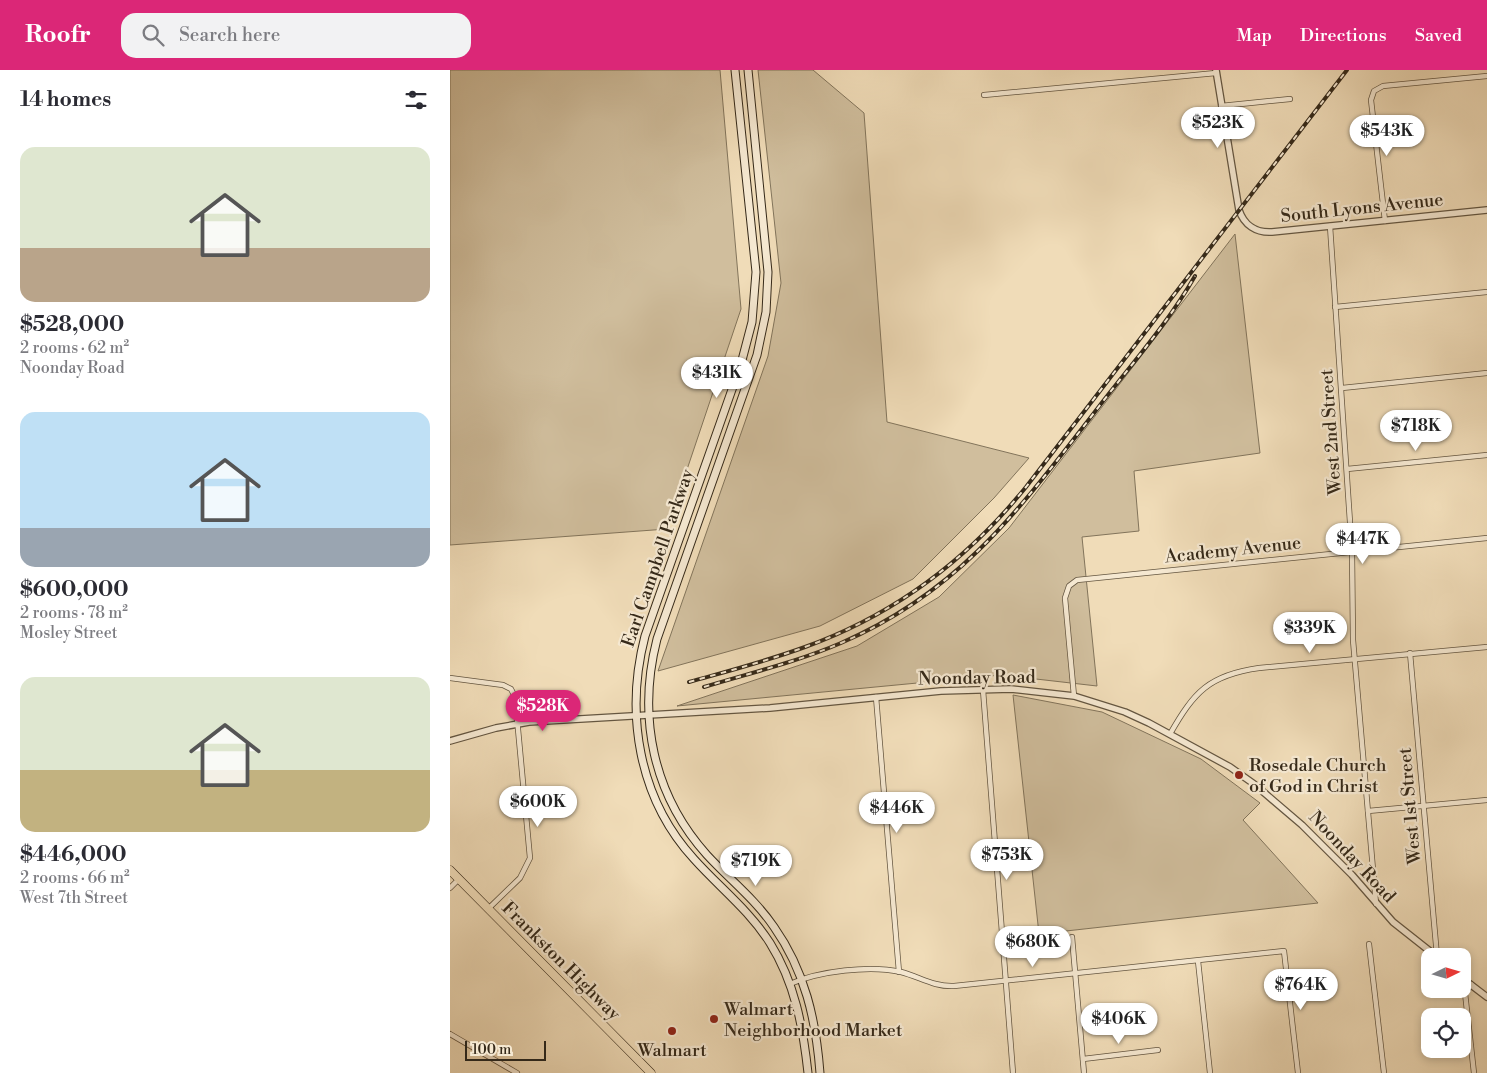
<!DOCTYPE html>
<meta charset="utf-8">
<style>
:root{--surface:#fff;--page:#f2f2f3;--text:#2b2b33;--muted:#7c7c81;--accent:#db2777}
body{margin:0;font-family:"Libre Bodoni",serif;background:var(--page);color:var(--text);height:100vh;display:flex;flex-direction:column;font-size:19px;white-space:nowrap}
*{box-sizing:border-box;margin:0}
p{font-size:16px;color:var(--muted)}
.icon{flex:none;width:28px;height:28px;fill:none;stroke:currentColor;stroke-width:2;stroke-linecap:round;stroke-linejoin:round}
.map{position:relative;flex:1;overflow:hidden}
.sheet{display:flex;flex-direction:column;background:var(--surface);width:450px}
.sheet>*{flex:none}
.needle{width:32px;rotate:85deg}
.buttons{position:absolute;left:971px;top:878px;display:grid;gap:10px}
.buttons a{display:grid;place-items:center;width:50px;height:50px;border-radius:10px;background:var(--surface);box-shadow:0 2px 8px #0003;font-size:25px}
.scale{position:absolute;left:15px;bottom:12px;width:81px;box-sizing:border-box;padding-left:5px;border:2px solid #352919;border-top:0;font-size:14px;line-height:18px;white-space:nowrap;color:#352919;-webkit-text-stroke:4px #f5e8d1;paint-order:stroke}
.price{position:absolute;translate:-50% -42px;padding:0 11px;border-radius:18px;background:#fff;color:#222;font-size:16px;line-height:32px;filter:drop-shadow(0 1px 2px #0008)}
.price::after{content:'';position:absolute;left:50%;top:30px;width:15px;height:11px;margin-left:-8px;background:inherit;clip-path:polygon(0 0,100% 0,50% 100%)}
.price.selected{background:var(--accent);color:#fff}
ul{padding:0;list-style:none}
li{display:grid;align-content:center;gap:10px;height:265px;padding:0 20px}
li span{display:grid;place-items:center;height:155px;border-radius:15px;color:#555}
li>.icon{margin-inline-start:auto}
span .icon{width:90px;height:90px;fill:#fffc;stroke-width:1}
li b{font-size:21px}
h2{display:flex;justify-content:space-between;align-items:center;height:60px;padding:0 20px;font-size:21px}
header{display:flex;align-items:center;gap:30px;box-sizing:border-box;height:70px;padding:0 25px;background:var(--accent);color:#fff}
header strong{font-size:24px}
nav{display:flex;gap:28px;margin-inline-start:auto;font-size:18px}
.search{width:350px;height:45px;background:var(--page);display:flex;align-items:center;gap:12px;box-sizing:border-box;padding:0 18px;border-radius:15px;color:var(--muted);font-size:19px}
main{display:flex;flex:1;min-height:0}
.map>svg:first-child{display:block}
.green{fill:#d0be9d;stroke:#82745b}
.lines{fill:none;stroke-linecap:round;stroke-linejoin:round}
.minor-casing{stroke:#645641;stroke-width:6}
.tertiary-casing{stroke:#645641;stroke-width:8}
.secondary-casing{stroke:#352919;stroke-width:9}
.primary-casing{stroke:#352919;stroke-width:9}
.minor{stroke:#f5e8d1;stroke-width:4.5}
.tertiary{stroke:#f5e8d1;stroke-width:5.5}
.secondary{stroke:#f5e8d1;stroke-width:7}
.primary{stroke:#f0dcb8;stroke-width:8}
.rail-casing{stroke:#352919;stroke-width:4}
.rail{stroke:#f5e8d1;stroke-width:2;stroke-dasharray:5.5;stroke-linecap:butt}
.poi-dot{fill:#8f2418;stroke:#f5e8d1;stroke-width:2}
.labels{text-anchor:middle;dominant-baseline:central;stroke-width:4.5;stroke-linejoin:round;paint-order:stroke}
.street-label{font-size:18px;fill:#352919;stroke:#f5e8d1}
.poi-label{font-size:18px;fill:#352919;stroke:#f5e8d1;text-anchor:start}
</style>
<header>
<strong>Roofr</strong>
<div class="search"><svg class="icon" aria-label="search" viewBox="0 0 24 24"><circle cx="10" cy="10" r="6"/><path d="M15 15l6 6"/></svg>Search here</div>
<nav><a>Map</a><a>Directions</a><a>Saved</a></nav>
</header>
<main>
<section class="sheet">
<h2>14 homes<svg class="icon" aria-label="filters" viewBox="0 0 24 24"><path d="M4 7h16M4 17h16"/><circle cx="9" cy="7" r="2"/><circle cx="15" cy="17" r="2"/></svg></h2>
<ul>
<li><span style="background:linear-gradient(#dfe7d0 65%,#b9a48a 0)"><svg class="icon" aria-label="home" viewBox="0 0 24 24"><path d="M3 11l9-7 9 7M6 9v11h12V9"/></svg></span><div><b>$528,000</b><p>2 rooms · 62 m²</p><p>Noonday Road</p></div></li>
<li><span style="background:linear-gradient(#bfe0f5 75%,#9aa5b1 0)"><svg class="icon" aria-label="home" viewBox="0 0 24 24"><path d="M3 11l9-7 9 7M6 9v11h12V9"/></svg></span><div><b>$600,000</b><p>2 rooms · 78 m²</p><p>Mosley Street</p></div></li>
<li><span style="background:linear-gradient(#dfe7d0 60%,#c2b280 0)"><svg class="icon" aria-label="home" viewBox="0 0 24 24"><path d="M3 11l9-7 9 7M6 9v11h12V9"/></svg></span><div><b>$446,000</b><p>2 rooms · 66 m²</p><p>West 7th Street</p></div></li>
</ul>
</section>
<div class="map">
<svg width="1037" height="1003" viewBox="0 0 1037 1003">
<rect width="100%" height="100%" fill="#f0dcb8"/>
<filter id="stains"><feTurbulence type="fractalNoise" baseFrequency=".004" numOctaves="4"/><feColorMatrix values="0 0 0 0 .2 0 0 0 0 .09 0 0 0 0 .02 0 0 0 .5 -.17"/></filter>
<radialGradient id="worn" r=".72"><stop offset=".6" stop-color="#630" stop-opacity="0"/><stop offset="1" stop-color="#630" stop-opacity=".3"/></radialGradient>
<g class="green">
<path d="M0,0H270L291,239L217,459L0,475Z"/>
<path d="M308,0H363L414,43L437,352L579,388L544,428L463,509L370,556L208,601L318,286L331,213Z"/>
<path d="M785,164L810,383L684,401L689,461L632,467L647,616L551,605L227,636L407,576L489,527L559,458Z"/>
<path d="M563,625L652,642L751,689L810,733L793,750L868,833L589,864Z"/>
</g>
<g class="lines">
<g class="minor-casing">
<g id="minor">
<path d="M534,25L766,3"/>
<path d="M771,36L840,29"/>
<path d="M935,151L921,30L924,21L933,16L1037,6"/>
<path d="M880,156L902,482L903,570L926,834"/>
<path d="M885,237L1037,222"/>
<path d="M892,318L1037,303"/>
<path d="M897,399L1037,385"/>
<path d="M960,583L987,886"/>
<path d="M0,608L53,615L61,619L65,627L80,788L70,808L38,839"/>
<path d="M533,620L563,1003"/>
<path d="M624,626L615,528L619,516L627,510L1037,468"/>
<path d="M426,627L449,902"/>
<path d="M720,664C744,622 759,605 809,598L1037,577"/>
<path d="M918,741L1037,730"/>
<path d="M0,818L9,809"/>
<path d="M622,867L634,1003"/>
<path d="M919,874L934,1003"/>
<path d="M748,891L760,1003"/>
<path d="M340,914C369,901 420,895 451,902C470,907 484,917 504,916L834,881L848,1003"/>
<path d="M1021,914L1015,923L1024,1003"/>
<path d="M0,964L67,1003"/>
<path d="M633,989L708,980"/>
</g>
</g>
<g class="tertiary-casing">
<g id="tertiary">
<path d="M766,0L789,140C794,155 806,163 822,162L1037,140"/>
<path d="M0,671L46,658L79,652L320,638L491,621L561,619L624,626L675,642L699,653L780,697L804,714L852,755L902,805L943,852L986,886"/>
<path d="M1012,908L1037,927"/>
</g>
</g>
<g class="secondary-casing">
<g id="secondary">
<path d="M285,0L306,202L302,252L291,294L195,566C175,643 188,728 244,789C270,818 299,840 320,873C345,913 353,957 358,1003"/>
<path d="M298,0L318,202L316,242L307,285L207,569C187,647 203,725 257,785C279,809 305,829 324,857C355,901 366,950 370,1003"/>
</g>
</g>
<g class="primary-casing">
<path id="primary" d="M0,800L201,1003"/>
</g>
<use href="#minor" class="minor"/>
<use href="#tertiary" class="tertiary"/>
<use href="#secondary" class="secondary"/>
<use href="#primary" class="primary"/>
<g class="rail-casing">
<g id="rail">
<path d="M239,612C278,601 317,591 355,577C444,545 517,490 576,417L897,0"/>
<path d="M254,617C300,603 347,592 391,573C509,522 568,441 644,343C678,298 717,255 745,206"/>
</g>
</g>
<use href="#rail" class="rail"/>
</g>
<g class="poi-dot">
<circle cx="789" cy="705" r="5"/>
<circle cx="264" cy="949" r="5"/>
<circle cx="222" cy="961" r="5"/>
</g>
<g class="labels">
<g class="street-label">
<text transform="translate(912 138) rotate(-6)">South Lyons Avenue</text>
<text transform="translate(881 362) rotate(-94)">West 2nd Street</text>
<text transform="translate(783 480) rotate(-6)">Academy Avenue</text>
<text transform="translate(208 488) rotate(-71)">Earl Campbell Parkway</text>
<text transform="translate(527 608) rotate(-1)">Noonday Road</text>
<text transform="translate(960 736) rotate(-95)">West 1st Street</text>
<text transform="translate(902 787) rotate(47)">Noonday Road</text>
<text transform="translate(111 891) rotate(45)">Frankston Highway</text>
</g>
<g class="poi-label">
<text x="799" y="695">Rosedale Church<tspan x="799" dy="21">of God in Christ</tspan></text>
<text x="274" y="939">Walmart<tspan x="274" dy="21">Neighborhood Market</tspan></text>
<text x="222" y="980" text-anchor="middle">Walmart</text>
</g>
</g>
<rect width="100%" height="100%" filter="url(#stains)"/>
<rect width="100%" height="100%" fill="url(#worn)"/>
</svg>
<div class="buttons">
<a><svg class="needle" viewBox="-14 -14 28 28"><path d="M0-13l5 13h-10z" fill="#e53935"/><path d="M0 13l5-13h-10z" fill="#7c7c81"/></svg></a>
<a><svg class="icon" aria-label="locate" viewBox="0 0 24 24"><circle cx="12" cy="12" r="6"/><path d="M12 2v4M12 18v4M2 12h4M18 12h4"/></svg></a>
</div>
<div class="scale">100 m</div>
<b class="price" style="left:768px;top:79px">$523K</b>
<b class="price" style="left:937px;top:87px">$543K</b>
<b class="price" style="left:267px;top:329px">$431K</b>
<b class="price" style="left:966px;top:382px">$718K</b>
<b class="price" style="left:913px;top:495px">$447K</b>
<b class="price" style="left:860px;top:584px">$339K</b>
<b class="price selected" style="left:93px;top:662px">$528K</b>
<b class="price" style="left:88px;top:758px">$600K</b>
<b class="price" style="left:447px;top:764px">$446K</b>
<b class="price" style="left:557px;top:811px">$753K</b>
<b class="price" style="left:306px;top:817px">$719K</b>
<b class="price" style="left:583px;top:898px">$680K</b>
<b class="price" style="left:851px;top:941px">$764K</b>
<b class="price" style="left:669px;top:975px">$406K</b>
</div>
</main>
